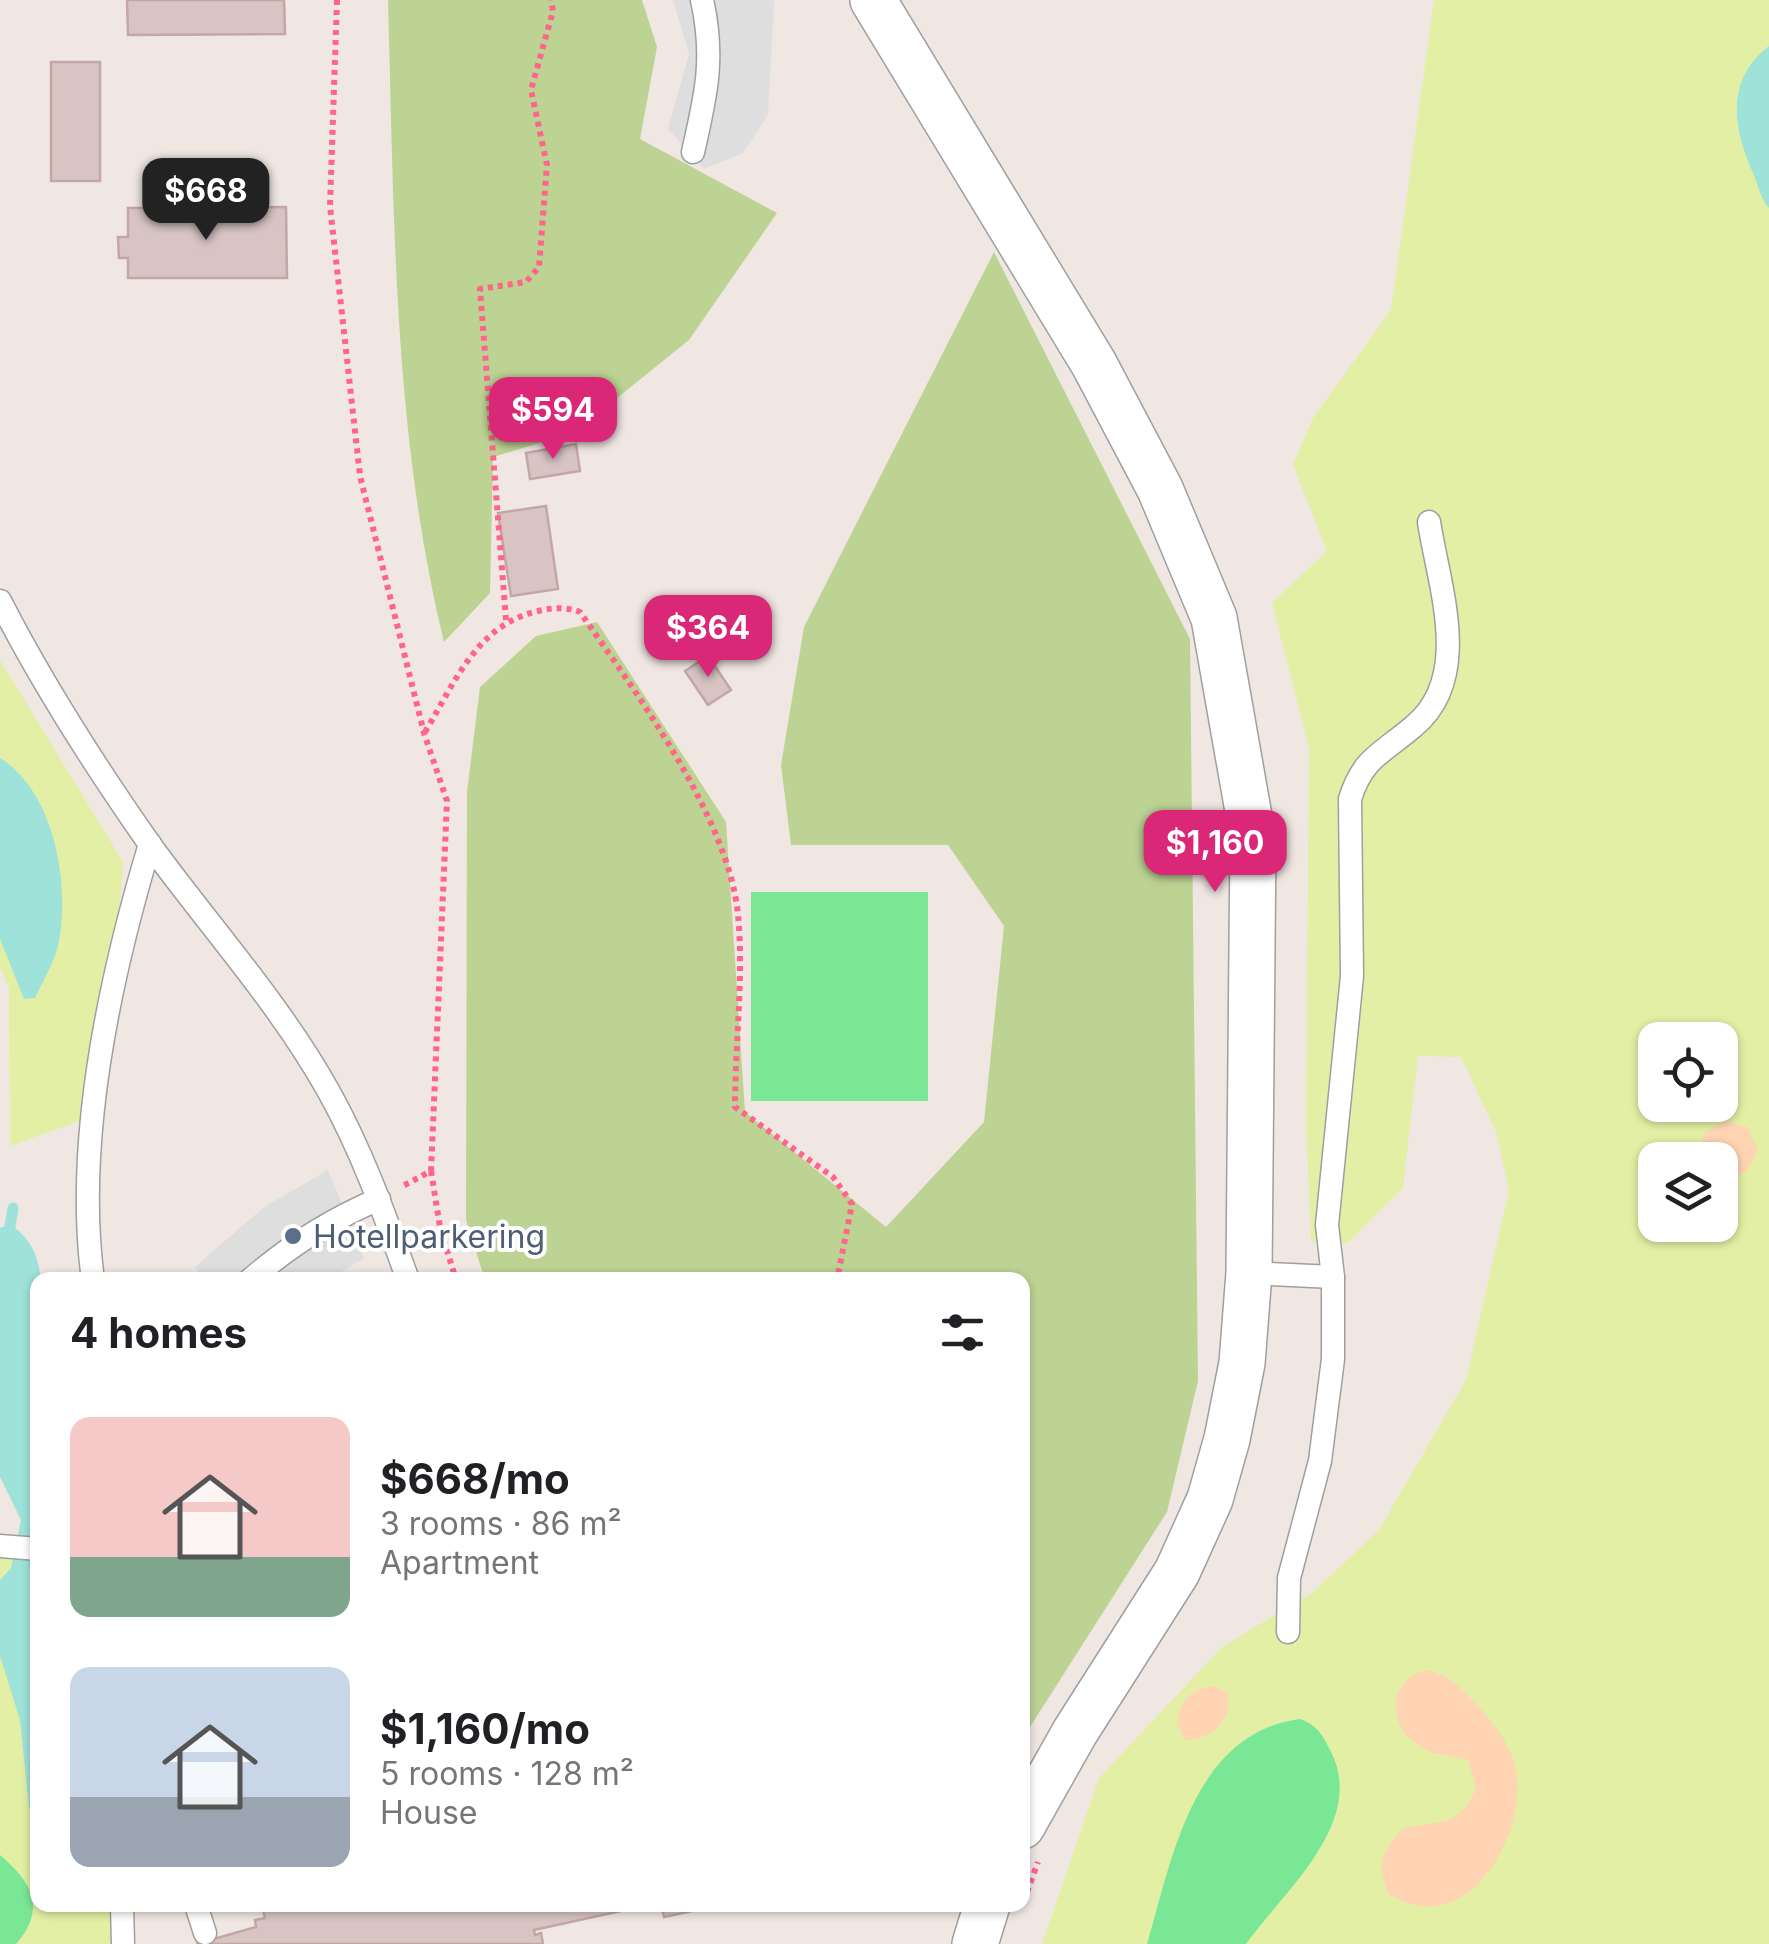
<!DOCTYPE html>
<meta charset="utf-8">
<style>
:root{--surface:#fff;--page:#f2f2f2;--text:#202124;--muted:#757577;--accent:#db2777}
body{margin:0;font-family:Inter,sans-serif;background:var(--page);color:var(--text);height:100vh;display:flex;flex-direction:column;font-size:38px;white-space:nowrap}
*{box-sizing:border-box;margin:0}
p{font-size:32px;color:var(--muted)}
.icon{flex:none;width:55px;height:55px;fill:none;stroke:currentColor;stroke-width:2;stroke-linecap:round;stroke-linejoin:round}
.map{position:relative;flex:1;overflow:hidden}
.side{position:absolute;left:30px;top:1272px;width:1000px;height:640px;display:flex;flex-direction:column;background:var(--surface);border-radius:20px;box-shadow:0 2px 8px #0004}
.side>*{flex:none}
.tools{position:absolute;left:1638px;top:1022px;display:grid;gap:20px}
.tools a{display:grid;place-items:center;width:100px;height:100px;border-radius:20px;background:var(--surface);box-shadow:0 2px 8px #0004;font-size:50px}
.price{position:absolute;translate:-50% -85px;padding:0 22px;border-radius:20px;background:var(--accent);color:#fff;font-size:32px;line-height:65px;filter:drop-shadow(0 2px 5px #0008)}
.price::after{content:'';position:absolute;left:50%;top:60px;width:30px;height:22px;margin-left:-15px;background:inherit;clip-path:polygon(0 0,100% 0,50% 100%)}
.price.active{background:#222;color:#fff}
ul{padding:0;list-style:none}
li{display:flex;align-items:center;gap:30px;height:250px;padding:0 40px}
li span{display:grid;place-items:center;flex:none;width:280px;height:200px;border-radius:20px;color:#555}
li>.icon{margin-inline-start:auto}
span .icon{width:120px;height:120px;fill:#fffc;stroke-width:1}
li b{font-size:42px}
h2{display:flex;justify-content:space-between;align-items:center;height:120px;padding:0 40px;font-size:42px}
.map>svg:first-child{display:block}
.grass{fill:#e3efa4;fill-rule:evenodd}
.forest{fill:#bdd394}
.sand{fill:#ffd4b2}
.pitch{fill:#79e796}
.parking{fill:#dedede}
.water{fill:#9fe2da}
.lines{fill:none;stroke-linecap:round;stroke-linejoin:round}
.stream{stroke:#9fe2da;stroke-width:11}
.building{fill:#d7c4c3;stroke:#c3a7a4;stroke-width:2.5}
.lane-casing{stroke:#9f9f9f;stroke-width:25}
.street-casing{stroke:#9f9f9f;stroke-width:48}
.path{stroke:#ff658b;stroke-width:6;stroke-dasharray:5 5;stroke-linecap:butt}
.lane{stroke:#fff;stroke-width:22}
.street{stroke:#fff;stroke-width:45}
.service-dot{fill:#5c6f8a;stroke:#fff;stroke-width:4}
.labels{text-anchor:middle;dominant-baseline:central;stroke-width:8;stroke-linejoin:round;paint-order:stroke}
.service-label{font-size:32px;fill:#4e5e75;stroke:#fff;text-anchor:start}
</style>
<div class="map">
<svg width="1769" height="1944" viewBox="0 0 1769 1944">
<rect width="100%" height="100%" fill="#f0e7e3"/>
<g class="grass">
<path d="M1434,0H1769V1944H1042L1099,1778L1222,1647L1313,1592L1379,1530L1466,1380L1509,1190L1496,1132L1461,1057L1418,1056L1403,1188L1348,1243L1311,1241L1306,1121L1309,748L1272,603L1327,551L1293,465L1313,418L1391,310ZM1655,1040H1720V1105H1655ZM1655,1160H1720V1225H1655Z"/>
<path d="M0,660L123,862L119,914L80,1121L10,1146L9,988L0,967Z"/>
<path d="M37,1525L38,1905H110L112,1944H0V1557L10,1558Z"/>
</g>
<g class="forest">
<path d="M388,0H642L657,47L640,139L777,213L689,340L575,432L493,457L490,593L444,642C393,434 394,213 388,0Z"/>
<path d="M994,252L1190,639L1198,1381L1167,1512L1023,1738L1022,1280H485L466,1220L467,792L480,687L536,636L597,622L726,822L745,1112L886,1227L984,1122L1004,926L948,845H791L781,765L804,627Z"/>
</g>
<g class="sand">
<path d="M1724,1121L1747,1127L1758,1150L1747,1171L1725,1179L1720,1177V1160H1702L1700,1156L1704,1133Z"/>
<path d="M1429,1670C1449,1676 1464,1690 1478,1706C1493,1723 1510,1743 1515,1765C1531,1833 1466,1944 1389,1894C1375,1868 1383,1847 1404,1828C1439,1821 1462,1827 1476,1787L1468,1760C1452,1755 1435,1756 1421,1747C1385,1727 1387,1677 1429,1670Z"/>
<path d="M1213,1686L1227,1692C1235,1718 1211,1741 1185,1740L1177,1724C1179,1703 1190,1688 1213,1686Z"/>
</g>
<g class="pitch">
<rect x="751" y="892" width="177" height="209"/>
<path d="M1300,1719C1317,1725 1323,1735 1331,1752C1367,1823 1282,1893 1246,1944H1147C1172,1859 1193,1733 1300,1719Z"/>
<path d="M0,1855C32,1882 47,1909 16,1944H0Z"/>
</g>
<g class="parking">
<path d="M673,0H774L768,115L743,153L704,169L668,129L689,54Z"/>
<path d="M328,1170L364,1258L328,1280H203L195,1267L264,1207Z"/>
</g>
<g class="water">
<path d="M1769,46V208C1761,200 1758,185 1753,173C1733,127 1725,80 1769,46Z"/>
<path d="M0,758C54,791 70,883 59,941C56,960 43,980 35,998L24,999L0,939Z"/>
<path d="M10,1224C31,1239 38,1254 41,1280H38L37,1374L30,1390L38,1414L34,1565L38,1569L37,1821L29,1808L20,1720L0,1656V1580L11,1568L21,1520L0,1477V1228Z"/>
</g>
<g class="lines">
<path class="stream" d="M8,1238L13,1208"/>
</g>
<g class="building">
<path d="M127,0H284L285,34L128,35Z"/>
<rect x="51" y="62" width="49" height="119"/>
<path d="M286,207L287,278H128V258H119L118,237H128V208Z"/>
<path d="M576,444L580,471L530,479L526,453Z"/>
<path d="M546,506L558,589L511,596L498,513Z"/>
<path d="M708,656L731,690L708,705L685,671Z"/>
<path d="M280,1905H328L329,1911L353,1905H648L534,1930L535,1935L541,1933L543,1944H196L256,1927L255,1920L265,1918L263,1909Z"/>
<path d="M661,1905H709L710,1907L664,1917Z"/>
</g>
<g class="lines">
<g class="lane-casing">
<g id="lane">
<path d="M693,152C706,95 715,58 702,0"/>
<path d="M0,601C43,685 97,769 151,846C210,927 280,1004 329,1092C362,1151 385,1216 408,1280"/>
<path d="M1249,1273L1333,1277"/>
<path d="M93,1280C74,1141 110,977 150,844"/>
<path d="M250,1280C289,1246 332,1219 379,1199"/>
<path d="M0,1546L38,1549"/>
<path d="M1288,1632L1289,1578L1320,1461L1333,1359V1277L1327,1225L1352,976L1350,799C1363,757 1383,753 1414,726C1473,677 1439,587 1429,522"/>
<path d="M122,1905L123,1944"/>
<path d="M196,1905L205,1933"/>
</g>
</g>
<g class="street-casing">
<g id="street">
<path d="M873,0L1094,364L1160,489L1214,618L1253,839L1249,1273L1242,1363L1227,1439L1210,1499L1177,1572L1075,1732L1022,1826"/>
<path d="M975,1944L987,1905"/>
</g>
</g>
<g class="path">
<path d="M337,0L330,206L360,476L424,733L447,801L431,1171L401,1187"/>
<path d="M506,620L480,289L526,282L539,267L547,165L531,90L553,11L551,0"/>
<path d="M425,732C454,684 476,627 534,612C550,608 564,606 580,612C635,691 729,818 738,915C744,975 735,1045 735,1107L833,1177L852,1204L837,1280"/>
<path d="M431,1171L440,1227L456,1280"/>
<path d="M1027,1892L1038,1862"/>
</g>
<use href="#lane" class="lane"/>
<use href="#street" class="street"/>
</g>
<circle class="service-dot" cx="293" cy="1236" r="10"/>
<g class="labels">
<g class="service-label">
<text x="313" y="1236">Hotellparkering</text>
</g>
</g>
</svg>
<div class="tools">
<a><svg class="icon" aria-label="locate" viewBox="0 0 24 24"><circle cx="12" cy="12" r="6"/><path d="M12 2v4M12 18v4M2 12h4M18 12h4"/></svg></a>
<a><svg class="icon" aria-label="layers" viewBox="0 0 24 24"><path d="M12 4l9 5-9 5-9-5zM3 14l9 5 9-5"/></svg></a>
</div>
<b class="price active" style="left:206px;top:243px">$668</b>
<b class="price" style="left:553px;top:462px">$594</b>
<b class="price" style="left:708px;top:680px">$364</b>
<b class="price" style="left:1215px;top:895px">$1,160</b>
<section class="side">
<h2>4 homes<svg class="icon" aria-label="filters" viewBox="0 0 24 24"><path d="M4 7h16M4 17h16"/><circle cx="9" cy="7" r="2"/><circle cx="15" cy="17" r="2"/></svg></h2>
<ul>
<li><span style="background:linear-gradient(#f6c9c9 70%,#7fa58c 0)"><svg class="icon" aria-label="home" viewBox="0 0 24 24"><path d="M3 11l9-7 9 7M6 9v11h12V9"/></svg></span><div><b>$668/mo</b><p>3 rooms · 86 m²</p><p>Apartment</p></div></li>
<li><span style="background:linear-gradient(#c9d6e8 65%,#9aa5b1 0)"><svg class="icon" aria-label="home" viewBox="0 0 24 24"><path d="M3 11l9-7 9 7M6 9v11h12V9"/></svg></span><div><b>$1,160/mo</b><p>5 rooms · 128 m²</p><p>House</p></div></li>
</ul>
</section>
</div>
